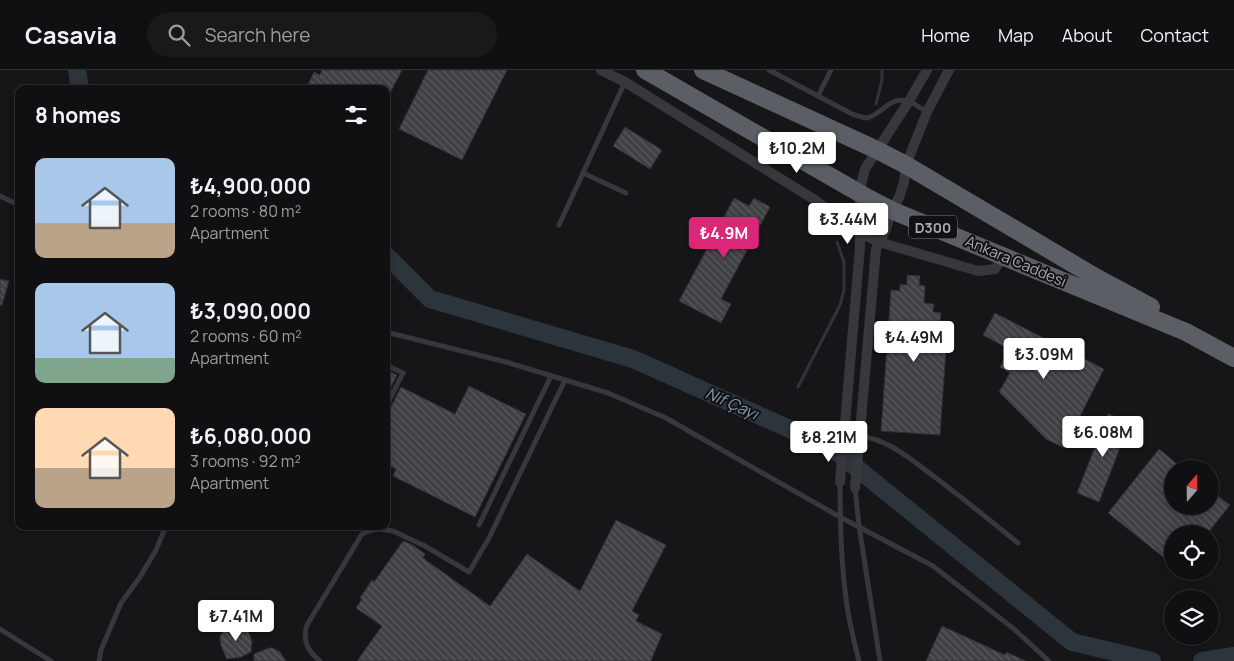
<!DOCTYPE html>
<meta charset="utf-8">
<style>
:root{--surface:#101012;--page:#19191b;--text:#f1f3f6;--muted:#9c9d9f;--line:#303032;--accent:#db2777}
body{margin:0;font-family:Manrope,sans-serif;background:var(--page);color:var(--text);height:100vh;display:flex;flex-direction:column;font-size:19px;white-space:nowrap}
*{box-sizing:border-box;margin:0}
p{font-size:16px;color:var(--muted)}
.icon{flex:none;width:28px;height:28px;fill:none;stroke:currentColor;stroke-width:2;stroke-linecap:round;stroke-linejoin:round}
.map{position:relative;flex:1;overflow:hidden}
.panel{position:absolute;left:15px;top:15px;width:375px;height:445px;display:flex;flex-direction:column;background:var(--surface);border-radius:10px;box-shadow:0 2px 12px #0003,0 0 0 1px var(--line)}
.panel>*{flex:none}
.needle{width:32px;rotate:20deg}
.fabs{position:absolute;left:1164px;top:390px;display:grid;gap:10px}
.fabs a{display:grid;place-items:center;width:55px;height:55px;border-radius:50%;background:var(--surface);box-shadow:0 2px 12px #0003,0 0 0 1px var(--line);font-size:25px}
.price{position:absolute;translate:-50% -42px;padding:0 11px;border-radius:5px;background:#fff;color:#222;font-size:16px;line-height:32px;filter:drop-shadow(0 1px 2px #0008)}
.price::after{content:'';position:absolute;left:50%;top:30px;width:15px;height:11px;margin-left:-8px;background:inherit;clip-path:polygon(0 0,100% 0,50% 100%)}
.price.selected{background:var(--accent);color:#fff}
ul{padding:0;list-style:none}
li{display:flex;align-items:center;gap:15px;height:125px;padding:0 20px}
li span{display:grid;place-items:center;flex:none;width:140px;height:100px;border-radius:10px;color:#555}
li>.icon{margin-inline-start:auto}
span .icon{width:60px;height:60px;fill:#fffc;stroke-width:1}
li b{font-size:21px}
h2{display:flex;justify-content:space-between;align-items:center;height:60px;padding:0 20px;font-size:21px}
header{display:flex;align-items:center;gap:30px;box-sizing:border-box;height:70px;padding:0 25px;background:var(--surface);border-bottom:1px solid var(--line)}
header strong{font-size:24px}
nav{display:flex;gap:28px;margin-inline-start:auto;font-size:18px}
.search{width:350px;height:45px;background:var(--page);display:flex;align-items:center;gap:12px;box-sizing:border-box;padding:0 18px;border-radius:28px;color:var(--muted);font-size:19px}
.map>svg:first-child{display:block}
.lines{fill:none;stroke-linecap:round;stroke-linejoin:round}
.stream{stroke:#2c353c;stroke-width:3}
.river{stroke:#2c353c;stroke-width:18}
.building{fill:url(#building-back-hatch);stroke:#303034}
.service{stroke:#37383d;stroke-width:5}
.minor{stroke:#37383d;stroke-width:10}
.trunk{stroke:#5b5e65;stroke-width:18}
.labels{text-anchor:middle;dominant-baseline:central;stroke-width:4;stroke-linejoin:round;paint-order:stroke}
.shield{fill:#111113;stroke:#7b7e86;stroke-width:1}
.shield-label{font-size:14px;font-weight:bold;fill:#a8adb8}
.street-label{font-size:15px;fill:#a8adb8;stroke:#111113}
.water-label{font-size:16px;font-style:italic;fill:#7f9bb3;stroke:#111113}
</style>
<header>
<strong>Casavia</strong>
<div class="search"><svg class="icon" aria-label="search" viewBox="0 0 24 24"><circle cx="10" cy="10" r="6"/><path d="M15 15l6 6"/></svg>Search here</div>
<nav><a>Home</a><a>Map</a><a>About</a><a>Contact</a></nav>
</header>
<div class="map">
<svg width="1234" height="591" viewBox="0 0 1234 591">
<defs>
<pattern id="building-back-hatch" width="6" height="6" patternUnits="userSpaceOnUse" patternTransform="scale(1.25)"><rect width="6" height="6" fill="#404145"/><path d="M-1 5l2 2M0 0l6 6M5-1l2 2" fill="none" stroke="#595a5e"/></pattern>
</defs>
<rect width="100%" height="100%" fill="#161618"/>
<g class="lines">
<g class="stream">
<path d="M876,34L882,10V0"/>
<path d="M798,317L840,235L844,220V192L837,172"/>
</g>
<g class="river">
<path d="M77,0L80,19"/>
<path d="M386,187H388L430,229L633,289L832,378L1072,572L1152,591"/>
<path d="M1202,591L1234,586"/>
</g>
</g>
<g class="building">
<path d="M322,0H402L386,31V19H306L314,2L320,5Z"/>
<path d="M428,0H507L462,90L399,59Z"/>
<path d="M625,57L662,80L650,99L613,76Z"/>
<path d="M734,128L749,136L754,128L770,137L721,229L731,234L721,253L679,231Z"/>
<path d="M907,205L920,206L919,215L925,216L924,233L934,234L933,242L941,243L940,251H948L940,365L881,361L891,220L900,221V214L907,215Z"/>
<path d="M0,209L9,211L2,235H0Z"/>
<path d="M995,243L1104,299L1064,378L1046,369L999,322L1010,303L1000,297L1009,279L983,265Z"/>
<path d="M386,300L397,305L386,327Z"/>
<path d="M469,316L526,344L475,447L393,406L396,399L386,394V341L390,339L401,317L455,344Z"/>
<path d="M1108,344L1130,352L1099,432L1077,423Z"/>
<path d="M1159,379L1183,399H1172V436H1210V420L1230,435L1207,464H1172V494L1108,443Z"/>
<path d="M616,450L666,475L632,541L639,545L636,551L662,564L651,591H357L382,556L356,538L362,529L360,528L372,510L374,512L403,471L413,475L425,484L423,488L490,536L527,484L580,521Z"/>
<path d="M235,555L243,557L249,563L252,571L251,582L241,587L227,589L221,576L220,568L221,564L227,558Z"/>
<path d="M942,556L1005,585L1006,582L1026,591H926Z"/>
<path d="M269,578H273L280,582L286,591H254V584Z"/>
</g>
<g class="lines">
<g class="service">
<path d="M769,0L852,44C856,45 862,48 867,48C882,45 890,24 910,32C916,34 921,39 927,42"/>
<path d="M818,26L831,0"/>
<path d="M583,103L626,123"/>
<path d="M0,126L19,135"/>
<path d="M559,155L625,12"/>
<path d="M386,262L506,292L608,323L666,348L840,447L933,496L1014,559L1049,591"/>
<path d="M386,295L403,303L386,337"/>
<path d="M859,366C889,369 913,391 936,408C964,429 991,451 1018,473"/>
<path d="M840,412C840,455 841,500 848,542C851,559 855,575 859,591"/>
<path d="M855,418L859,456L880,591"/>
<path d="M479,455L551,306"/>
<path d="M0,559L51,591"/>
<path d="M99,591L101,580L121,533L140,507L156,480L166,456"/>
<path d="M320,591C308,582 302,570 307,555L362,464L372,460L378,459L393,461L425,476L469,502L489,468L565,310"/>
</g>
<g class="minor">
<path d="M601,0L625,12L670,40L815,130L860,163L879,172L978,201L995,199L1004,186"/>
<path d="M840,412L860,177V138L859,123L865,99L909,31L927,0"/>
<path d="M855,418L876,179L886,159L891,140L899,128L904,112L906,95L927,42L949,0"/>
</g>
<g class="trunk">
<path d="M645,0L868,128L891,140L1186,262L1234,288"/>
<path d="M703,0L877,80L906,95L1097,208L1151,237"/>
</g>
</g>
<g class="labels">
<rect class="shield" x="909" y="145.5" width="48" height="23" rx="4"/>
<g class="shield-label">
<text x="933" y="157">D300</text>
</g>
<g class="street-label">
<text transform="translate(1016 191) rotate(23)">Ankara Caddesi</text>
</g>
<g class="water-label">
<text transform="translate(732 333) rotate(24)">Nif Çayı</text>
</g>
</g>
</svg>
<div class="fabs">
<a><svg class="needle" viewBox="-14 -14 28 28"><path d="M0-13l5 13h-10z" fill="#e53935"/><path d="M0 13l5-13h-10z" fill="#9c9d9f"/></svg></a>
<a><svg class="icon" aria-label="locate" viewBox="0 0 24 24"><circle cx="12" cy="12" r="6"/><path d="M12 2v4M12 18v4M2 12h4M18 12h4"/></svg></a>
<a><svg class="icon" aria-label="layers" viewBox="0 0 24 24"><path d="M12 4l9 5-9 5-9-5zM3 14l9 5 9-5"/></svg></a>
</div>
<b class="price" style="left:797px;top:104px">₺10.2M</b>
<b class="price" style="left:848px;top:175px">₺3.44M</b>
<b class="price selected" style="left:724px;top:189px">₺4.9M</b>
<b class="price" style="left:914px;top:293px">₺4.49M</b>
<b class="price" style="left:1044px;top:310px">₺3.09M</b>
<b class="price" style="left:1103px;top:388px">₺6.08M</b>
<b class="price" style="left:829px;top:393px">₺8.21M</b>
<b class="price" style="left:236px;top:572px">₺7.41M</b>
<section class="panel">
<h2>8 homes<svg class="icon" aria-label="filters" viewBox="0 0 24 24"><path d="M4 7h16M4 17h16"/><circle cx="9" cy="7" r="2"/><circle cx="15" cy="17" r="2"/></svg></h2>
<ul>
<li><span style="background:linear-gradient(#a9c7e8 65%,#b9a48a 0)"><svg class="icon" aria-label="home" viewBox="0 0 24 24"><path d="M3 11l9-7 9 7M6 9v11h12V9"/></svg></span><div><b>₺4,900,000</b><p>2 rooms · 80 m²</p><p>Apartment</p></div></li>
<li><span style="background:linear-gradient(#a9c7e8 75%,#7fa58c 0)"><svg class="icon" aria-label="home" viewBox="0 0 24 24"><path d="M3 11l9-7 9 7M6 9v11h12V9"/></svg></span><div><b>₺3,090,000</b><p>2 rooms · 60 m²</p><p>Apartment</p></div></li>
<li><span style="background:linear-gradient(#ffd9b3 60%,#b9a48a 0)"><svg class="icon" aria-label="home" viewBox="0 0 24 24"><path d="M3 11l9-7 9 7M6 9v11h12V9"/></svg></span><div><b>₺6,080,000</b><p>3 rooms · 92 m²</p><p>Apartment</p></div></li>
</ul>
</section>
</div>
